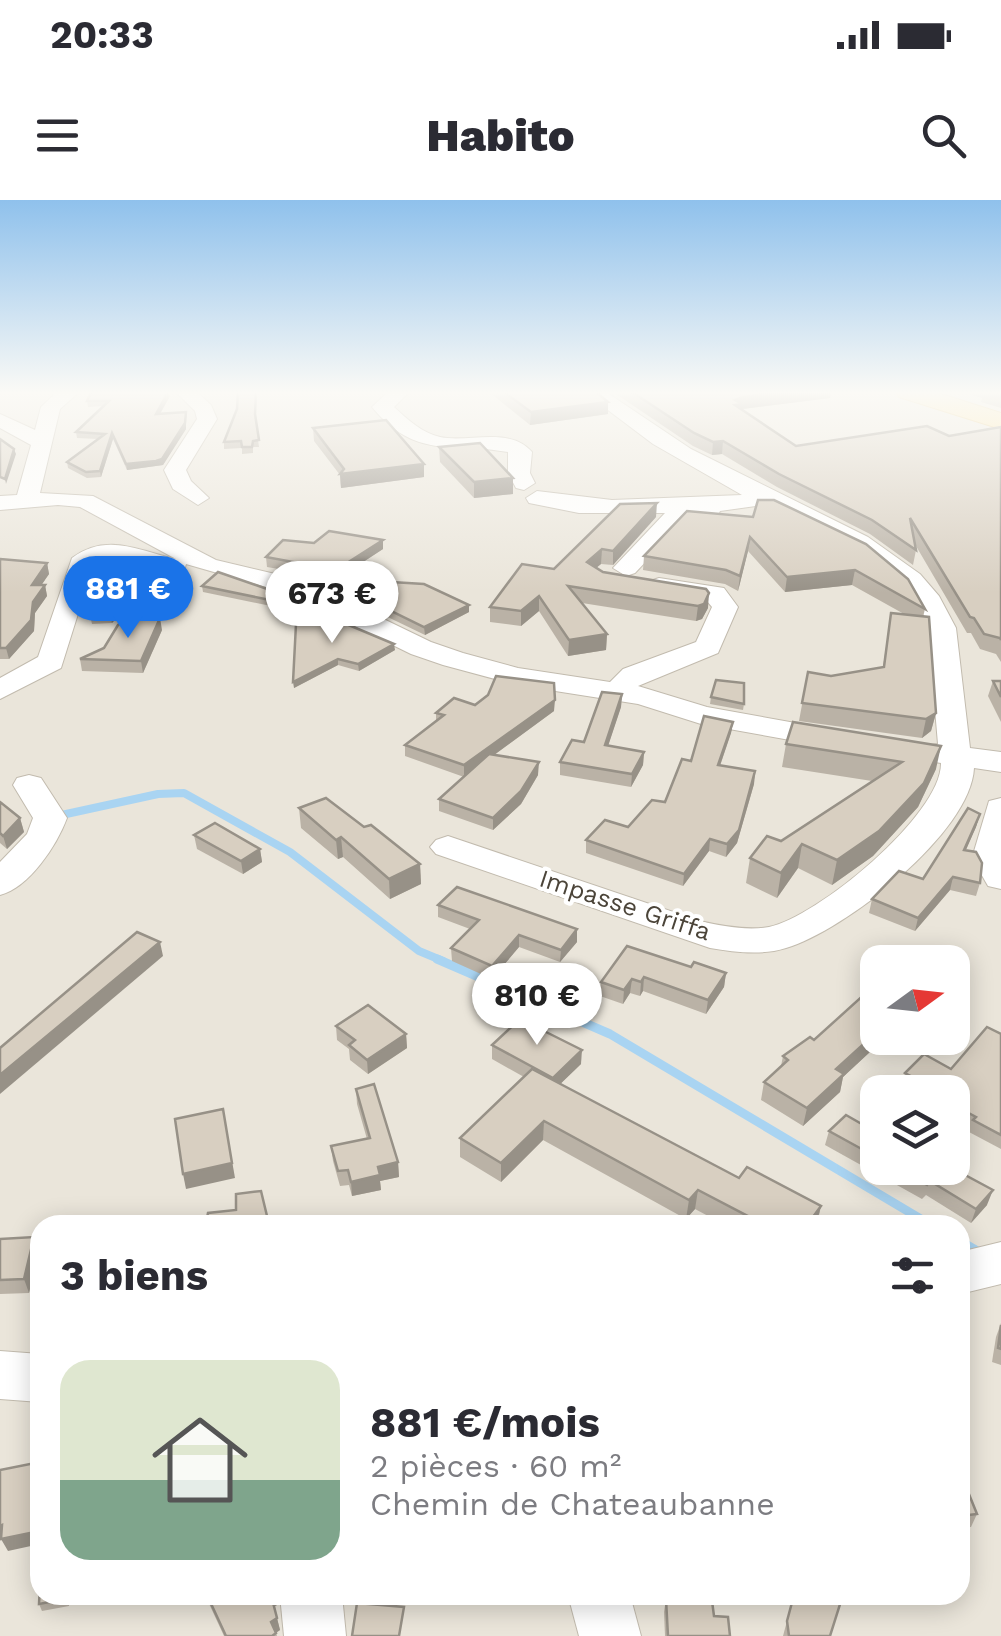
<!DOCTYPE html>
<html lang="fr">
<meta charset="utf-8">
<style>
:root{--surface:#fff;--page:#f2f2f3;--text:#2b2b33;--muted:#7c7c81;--line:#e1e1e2;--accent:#1a73e8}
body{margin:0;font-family:"Work Sans",sans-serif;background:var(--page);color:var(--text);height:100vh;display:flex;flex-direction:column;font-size:38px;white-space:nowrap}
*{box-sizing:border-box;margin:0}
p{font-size:32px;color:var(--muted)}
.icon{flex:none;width:55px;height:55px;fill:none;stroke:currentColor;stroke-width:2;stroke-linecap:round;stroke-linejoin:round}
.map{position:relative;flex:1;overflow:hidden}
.sheet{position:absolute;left:30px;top:1015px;width:940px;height:390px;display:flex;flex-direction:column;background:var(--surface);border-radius:30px;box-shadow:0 5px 25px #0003}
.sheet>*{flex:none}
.needle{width:65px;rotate:75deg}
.fabs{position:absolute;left:860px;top:745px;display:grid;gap:20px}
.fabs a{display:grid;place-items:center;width:110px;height:110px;border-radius:20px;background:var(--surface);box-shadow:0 5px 25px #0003;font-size:50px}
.price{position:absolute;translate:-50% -85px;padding:0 22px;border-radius:35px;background:#fff;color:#222;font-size:32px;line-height:65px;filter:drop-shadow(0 2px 5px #0008)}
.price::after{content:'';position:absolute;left:50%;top:60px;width:30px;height:22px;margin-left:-15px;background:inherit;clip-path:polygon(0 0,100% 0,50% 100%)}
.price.on{background:var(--accent);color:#fff}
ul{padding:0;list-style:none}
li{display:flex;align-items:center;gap:30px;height:250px;padding:0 30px}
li+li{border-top:2px solid var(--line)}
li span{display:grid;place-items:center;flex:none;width:280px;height:200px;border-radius:30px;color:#555}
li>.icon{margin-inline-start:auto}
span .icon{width:120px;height:120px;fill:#fffc;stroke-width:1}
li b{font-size:42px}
h2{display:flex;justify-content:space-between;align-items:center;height:120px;padding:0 30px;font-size:42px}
.status{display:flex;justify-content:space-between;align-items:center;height:70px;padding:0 50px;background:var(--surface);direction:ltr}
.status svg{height:28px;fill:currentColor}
header{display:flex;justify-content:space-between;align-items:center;height:130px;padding:0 30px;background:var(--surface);font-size:45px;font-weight:800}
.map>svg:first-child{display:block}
.residential{fill:#eae5da;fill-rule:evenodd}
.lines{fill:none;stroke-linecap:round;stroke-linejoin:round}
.stream-far1{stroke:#a9d4f2;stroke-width:8}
.stream{stroke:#a9d4f2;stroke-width:9}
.minor-casing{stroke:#c2bbae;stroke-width:2}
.major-casing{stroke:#e6c16a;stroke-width:2}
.minor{fill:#fff;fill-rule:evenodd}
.major{fill:#ffe39c;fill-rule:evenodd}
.wall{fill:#bab2a6}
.shaded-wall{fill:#979187}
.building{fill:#d8cfc1;stroke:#979187;stroke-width:2.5}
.labels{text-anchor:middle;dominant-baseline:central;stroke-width:8;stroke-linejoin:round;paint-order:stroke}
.street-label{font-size:25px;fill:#4b4439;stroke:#fff}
</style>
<div class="status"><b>20:33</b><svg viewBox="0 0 49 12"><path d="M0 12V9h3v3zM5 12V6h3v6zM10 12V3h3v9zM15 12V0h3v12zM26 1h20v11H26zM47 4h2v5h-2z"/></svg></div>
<header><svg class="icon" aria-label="menu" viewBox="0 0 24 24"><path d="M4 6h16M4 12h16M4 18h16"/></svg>Habito<svg class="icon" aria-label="search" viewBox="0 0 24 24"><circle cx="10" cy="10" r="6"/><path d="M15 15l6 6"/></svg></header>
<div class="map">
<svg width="1001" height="1436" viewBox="0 0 1001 1436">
<rect width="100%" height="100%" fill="#f6f3ec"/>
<path class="residential" d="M0,192H1001V1436H0ZM878,762H952V838H878ZM878,892H952V968H878ZM40,1025H960V1395H40Z"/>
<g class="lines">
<path class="stream-far1" d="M57,616L158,594L184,593L290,652L419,751L443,761"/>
<g class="stream">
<path d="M437,759L610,834L931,1025"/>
<path d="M960,1041L979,1052"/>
</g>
<g class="minor-casing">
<g id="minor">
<path d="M57,192H79L60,209L40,293L93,296L216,360L305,381L431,442L463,453L518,468L610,482L623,469L696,442L712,407L707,401L650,391L646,386L650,381L659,378L724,388L738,407L718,453L638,486L707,507L840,531L851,533L856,540L851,547L840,549L701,524L638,504L517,485L443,465L411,454L287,393L186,364L184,371L175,374L115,358L93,366L61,468L0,499V478L38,457L72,358C107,332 139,351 176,359L80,307L58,305L0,310V296L17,295L31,245L0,228V214L35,230L41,207Z"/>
<path d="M176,192H197L211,205L217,219L186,270L191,281L209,298L198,305L173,289L164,270L197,219L195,211Z"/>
<path d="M388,192H409L394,207C407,219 422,233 440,237C469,243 509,226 532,252L530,273L535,283L524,290L516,288L508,273V252C450,242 416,260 372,207Z"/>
<path d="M584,192H606L691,249L868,337L920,374L939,396L956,428L970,548L1001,552V572L974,568C971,633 844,731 786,748C761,756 735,752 710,748L436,654L430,647L436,640L448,636L700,721C721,726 747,731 769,727C816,718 942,615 941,563L923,560L918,553L923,546L938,544L928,428L922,411L902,385L850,347L763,305L720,311L717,317L684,321L635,373L626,376L613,368L665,313H579L529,303L526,298L537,291L612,300L742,295L653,244Z"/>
<path d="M29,575L41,578L67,618C57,645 29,688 0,695V662L27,634L33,618L13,585L17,578Z"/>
<path d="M1001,598V689L988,686L972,658L989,601Z"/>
<path d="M1001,1042V1084L960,1094V1052Z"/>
<path d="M0,1151L40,1154V1202L0,1199Z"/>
<path d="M280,1395H342L346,1436H284Z"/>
<path d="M568,1395H630L641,1436H579Z"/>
</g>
</g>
<g class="major-casing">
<path id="major" d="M896,192H935L1001,213V229L899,197Z"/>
</g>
<use href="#minor" class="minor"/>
<use href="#major" class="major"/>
</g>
<g class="wall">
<path d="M238,192H257L255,219L259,247H253V253L242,254V248L224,249V242L237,209Z"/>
<path d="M489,192H596L608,202V214L530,225Z"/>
<path d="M613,192H831L830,198L742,209L796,246L949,236L1001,227V462L996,454L980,449L971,433H967L916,346V350L913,365L870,334L777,287L722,254L712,255L693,246Z"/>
<path d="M963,192H1001V208L981,202L982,198Z"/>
<path d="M170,196L160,214L186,212V229L163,265L127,270L113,239L101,277L87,278L68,268L67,262L98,239L77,238L76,232L103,206L88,207L87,201Z"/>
<path d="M313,228L424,264V277L341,288L340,275L314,241Z"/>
<path d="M439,247L513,278V294L474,298L440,262Z"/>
<path d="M758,300L925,409L923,417L936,513L931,531L922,538L799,521L808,472L831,476L883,467L891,413L904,414L852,385L785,392L748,351L738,391L725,384L643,370L644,356L753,317Z"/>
<path d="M656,317L613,365L601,364L596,368L603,372L708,408L702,419L696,421L582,403L607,434L606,450L568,456L539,411L521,426L490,422V407L554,369Z"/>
<path d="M383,340V349L337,379L267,367L266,357L314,343Z"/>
<path d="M0,359L47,363L49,374L41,385H45L47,396L35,413L34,431L9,459H0Z"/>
<path d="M151,372L152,380L112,423L92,424L90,415Z"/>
<path d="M202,386L274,397L271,406L203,392Z"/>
<path d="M369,400L469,412L425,435L369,408Z"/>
<path d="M296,424L395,450L359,471L338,465L294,488Z"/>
<path d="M162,430L143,473L82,471L80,459Z"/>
<path d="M993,481H1001V522L988,496Z"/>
<path d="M622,494L621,507L608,546L644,552L643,565L631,587L560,575V562L584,542Z"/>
<path d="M711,497L744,504L743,510L710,504Z"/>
<path d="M475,505L554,511L494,555L538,575L521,604L493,630L439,611V599L464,577L405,556V545L436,521V513Z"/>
<path d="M733,522L731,533L720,566L755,571L754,584L737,643L726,657L709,651L683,686L586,653V640L628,627L665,602L691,561Z"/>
<path d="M793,522L936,569L918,607L873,656L832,685L798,668L777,698L746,683L750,658L781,641L872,581L782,567L786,544Z"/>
<path d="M0,602L20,618L24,632L7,649L0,643Z"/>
<path d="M299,608L364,627L420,664L421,684L390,699L343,657L338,659L301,628Z"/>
<path d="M980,614L976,627L966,650L980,683L976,696L950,690L915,731L869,713L872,699L923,679Z"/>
<path d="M194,635L260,649L262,662L243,674L197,649Z"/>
<path d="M438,705L577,742L560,762L519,747L492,779L452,761L451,748L470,729L438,717Z"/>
<path d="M691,767L726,773L724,787L706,814L643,791L640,796L630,793L623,804L600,796L601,782Z"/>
<path d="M336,826L406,834L407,848L368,874L350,860L349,849L337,840Z"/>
<path d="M1001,834V949L969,932L970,928L952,918V892H916L902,884L905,873L951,869Z"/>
<path d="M885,838L843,877L840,892L803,926L761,900L764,882L781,866L783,856L814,840Z"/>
<path d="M492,845L581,864L560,884L739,978L821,1006L817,1025H725L695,1009L686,1019L543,940L501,982L460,957V938L524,877L492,859Z"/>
<path d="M356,889L398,962L399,977L380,981L381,990L352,996L349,985L340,986L333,961L331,946L367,939L357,904Z"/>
<path d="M860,923L878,926V968H952L987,1005L971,1023L926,995L922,999L825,945L829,931Z"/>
<path d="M261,991L268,1025H149L207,1018L236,1010Z"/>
<path d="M34,1037L39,1051L29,1093L0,1094V1039Z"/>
<path d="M1001,1123V1165L992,1162L996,1137Z"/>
<path d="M960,1272L977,1314L971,1327L960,1328Z"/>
<path d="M40,1395H70L69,1406L42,1411L39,1404Z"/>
<path d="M205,1395H277V1405L274,1407L280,1430L276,1433L277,1436H224Z"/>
<path d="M794,1395L830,1436H783Z"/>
<path d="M666,1399L730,1436H665L664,1412Z"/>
</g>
<g class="shaded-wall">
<path d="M168,192L170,196L157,219L156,214Z"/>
<path d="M779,192H831L830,198L742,209L734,217L735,200L743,197Z"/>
<path d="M608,202V214L530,225L531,212Z"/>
<path d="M186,212V229L163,265L127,270L126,264Z"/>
<path d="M112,233L113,239L101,277L100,271Z"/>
<path d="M723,241L722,254L712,255L713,242Z"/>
<path d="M14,249L16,254L6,284L5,279Z"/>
<path d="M424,264V277L341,288L340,274Z"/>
<path d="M513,278V294L474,298V282Z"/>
<path d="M657,303L656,317L613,365V351Z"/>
<path d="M750,337L748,351L738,391L740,376Z"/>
<path d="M383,340V349L337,379L336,370Z"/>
<path d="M602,349L601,364L586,376L587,362Z"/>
<path d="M47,363L49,374L34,396L32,385Z"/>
<path d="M855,370L852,385L785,392L787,377Z"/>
<path d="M151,372L152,380L112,423L110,415Z"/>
<path d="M45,385L47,396L35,413L34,431L9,459L6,448L33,402Z"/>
<path d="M709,393L708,408L702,419L696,421L698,406Z"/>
<path d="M539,396V411L521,426V411Z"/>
<path d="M469,405V412L425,435L424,427Z"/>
<path d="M160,418L162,430L143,473L141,461Z"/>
<path d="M607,434L606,450L568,456L569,440Z"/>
<path d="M394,444L395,450L359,471L358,464Z"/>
<path d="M338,459V465L294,488L293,482Z"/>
<path d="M622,494L621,507L604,558L605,545Z"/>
<path d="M555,500L554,511L464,577V565Z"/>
<path d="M936,513L931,531L922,538L926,519Z"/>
<path d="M733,522L731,533L716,577L718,565Z"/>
<path d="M941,546L936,569L918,607L873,656L832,685L837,660Z"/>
<path d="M644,552L643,565L631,587L632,574Z"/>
<path d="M539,562L538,575L521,604L493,630V618Z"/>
<path d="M755,571L754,584L737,643L726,657L727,644Z"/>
<path d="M980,614L976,627L960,663L964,650Z"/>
<path d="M20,618L24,632L7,649L3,636Z"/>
<path d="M341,637L343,657L338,659L336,640Z"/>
<path d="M710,639L709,651L683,686L684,674Z"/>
<path d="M802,644L798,668L777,698L781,673Z"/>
<path d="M260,649L262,662L243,674L241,661Z"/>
<path d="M420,664L421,684L390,699L389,679Z"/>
<path d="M953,677L950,690L915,731L918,718Z"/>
<path d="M577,729V742L560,762L561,750Z"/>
<path d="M519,735V747L492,779V766Z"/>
<path d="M160,742L163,756L0,894V875Z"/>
<path d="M726,773L724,787L706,814L708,800Z"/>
<path d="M644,777L643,791L640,796L641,782Z"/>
<path d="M632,779L630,793L623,804L624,790Z"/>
<path d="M878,831V838H885L843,877L840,892L803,926L807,908L836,869Z"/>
<path d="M406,834L407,848L368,874L367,860Z"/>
<path d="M582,850L581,864L552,892L553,878Z"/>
<path d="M223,909L235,978L186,989L183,974Z"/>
<path d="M544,921L543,940L501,982V963Z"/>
<path d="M398,962L399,977L380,981L381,990L352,996L351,982L378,967Z"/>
<path d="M698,990L695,1009L686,1019L689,1000Z"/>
<path d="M993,990L987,1005L971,1023L976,1009Z"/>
<path d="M821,1006L816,1025H807Z"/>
<path d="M34,1037L39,1051L29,1093L24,1079Z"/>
<path d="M40,1288V1344L8,1351L1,1339H0V1326Z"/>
<path d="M271,1395H277V1405L273,1407Z"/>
<path d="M277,1418L280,1430L274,1434L271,1422Z"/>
</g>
<g class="building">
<path d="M91,192H168L156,214L186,212L185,223L162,259L156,261L126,264L112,233L100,271L86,272L67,262L105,234L76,232L109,201H87Z"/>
<path d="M238,192H256L255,214L259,240L253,241L252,247H242L241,241L224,242L237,209Z"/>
<path d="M504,192H596L608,202L531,212Z"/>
<path d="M632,192H779L743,197L735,200L742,204L735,205L796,246L927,226L949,236L1001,227V440L1000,438L984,434L974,418L970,417L910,318L916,350L872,320L779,274L723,241L713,242L694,233Z"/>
<path d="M386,220L424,264L340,274L344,269L313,228Z"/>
<path d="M0,239L14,249L5,279L0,277Z"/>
<path d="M480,243L513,278L474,282L439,247Z"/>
<path d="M758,300H774L866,344L908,379L925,409L855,370L787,377L750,337L740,376L726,370L644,356L687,311L753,317Z"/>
<path d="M657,303L613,351L602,349L587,362L603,372L706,389L709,393L704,404L698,406L568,386L607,434L569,440L539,396L521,411L490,407L522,364L554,369L620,304Z"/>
<path d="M329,331L383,340L336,370L266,357L283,340L314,343Z"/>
<path d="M0,359L47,363L32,385H45L33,402L31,420L6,448H0Z"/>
<path d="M104,369L151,372L110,415H90L97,378Z"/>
<path d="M218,372L273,391L270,400L202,386Z"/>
<path d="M375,381L424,384L469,405L424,427L369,400Z"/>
<path d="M891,413L929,417L936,513L926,519L802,503L808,472L831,476L884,467Z"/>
<path d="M129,418H160L141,461L80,459L104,448L118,425Z"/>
<path d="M332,418L394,444L358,464L338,459L293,482L296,424L331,423Z"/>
<path d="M496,476L554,483L555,500L464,565L405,545L444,515L436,513L454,498L475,505L488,495Z"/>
<path d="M716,480L744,483V504L711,497Z"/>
<path d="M993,481H1001V497Z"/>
<path d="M602,492L622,494L605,545L644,552L632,574L560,562L572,540L584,542Z"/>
<path d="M704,516L733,522L718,565L755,571L739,630L727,644L710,639L684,674L586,640L605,620L628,627L652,600L665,602L682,559L691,561Z"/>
<path d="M793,522L941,546L924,583L879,631L837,660L802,644L781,673L750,658L767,636L781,641L902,562L786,544Z"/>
<path d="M489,554L539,562L521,591L493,618L439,599Z"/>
<path d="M326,598L364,627L371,625L420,664L389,679L341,637L336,640L299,608Z"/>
<path d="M0,602L20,618L3,636L0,633Z"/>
<path d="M968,608L980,614L964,650L976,652L982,663L980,683L953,677L918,718L872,699L899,671L923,679Z"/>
<path d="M215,623L260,649L241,661L194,635Z"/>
<path d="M457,687L577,729L561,750L519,735L492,766L451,748L479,720L438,705Z"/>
<path d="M137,732L160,742L0,875V848Z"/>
<path d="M627,746L691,767L694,762L726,773L708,800L644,777L641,782L632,779L624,790L601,782Z"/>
<path d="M911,751L934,762H899Z"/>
<path d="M878,782V831L836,869L844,874L807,908L764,882L788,860L783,856L810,837L814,840Z"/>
<path d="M368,805L406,834L367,860L349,845L355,840L336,826Z"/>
<path d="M520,819L582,850L553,878L492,845Z"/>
<path d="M987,827L1001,834V935L973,920L976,917L952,904V892H941L905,873L924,854L951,869Z"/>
<path d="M532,869L739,978L747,967L821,1006L807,1025H765L698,990L689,1000L544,921L501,963L460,938Z"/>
<path d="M374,884L398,962L378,967L380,975L351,982L348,970L338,971L331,946L370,938L356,889Z"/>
<path d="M223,909L232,963L183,974L175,919Z"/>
<path d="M846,915L860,923L871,922L878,926V958L829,931Z"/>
<path d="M895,968H952L993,990L976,1009L930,981L927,985Z"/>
<path d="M261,991L267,1016L237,1020V1025H149L207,1018L208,1013L236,1010V994Z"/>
<path d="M34,1037L24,1079L0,1080V1039Z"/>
<path d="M1001,1125V1149L998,1148Z"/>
<path d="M40,1262V1288L38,1289L35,1332L1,1339L2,1325L0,1326V1270Z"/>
<path d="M960,1272L977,1314L960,1316Z"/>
<path d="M40,1384V1395H67L66,1399L39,1404Z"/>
<path d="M207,1395H271L277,1418L271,1422L276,1433L272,1436H226Z"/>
<path d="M794,1395H835L842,1398L830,1436H789L787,1421Z"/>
<path d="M666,1399L712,1401L714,1416L728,1417L730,1436H668Z"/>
<path d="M357,1403L404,1407L399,1436H352Z"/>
</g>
<linearGradient id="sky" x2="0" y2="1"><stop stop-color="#8fc1ec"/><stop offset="0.49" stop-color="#fbfaf6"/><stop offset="1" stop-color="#fbfaf6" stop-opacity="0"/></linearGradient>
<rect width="1001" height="393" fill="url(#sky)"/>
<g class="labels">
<g class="street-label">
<text transform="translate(625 705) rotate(18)">Impasse Griffa</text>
</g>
</g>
</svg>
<div class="fabs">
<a><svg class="needle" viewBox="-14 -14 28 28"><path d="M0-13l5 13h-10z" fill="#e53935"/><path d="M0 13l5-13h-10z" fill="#7c7c81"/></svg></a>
<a><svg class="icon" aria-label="layers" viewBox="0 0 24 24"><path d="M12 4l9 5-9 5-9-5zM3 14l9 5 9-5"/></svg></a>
</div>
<b class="price on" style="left:128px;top:441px">881 €</b>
<b class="price" style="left:332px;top:446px">673 €</b>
<b class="price" style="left:537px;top:848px">810 €</b>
<section class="sheet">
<h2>3 biens<svg class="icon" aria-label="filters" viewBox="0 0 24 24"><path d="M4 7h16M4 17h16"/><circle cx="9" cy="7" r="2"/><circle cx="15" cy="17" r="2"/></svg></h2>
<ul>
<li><span style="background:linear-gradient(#dfe7d0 60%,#7fa58c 0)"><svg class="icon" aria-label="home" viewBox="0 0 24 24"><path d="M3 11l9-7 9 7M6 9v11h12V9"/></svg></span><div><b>881 €/mois</b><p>2 pièces · 60 m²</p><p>Chemin de Chateaubanne</p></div></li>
</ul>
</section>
</div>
